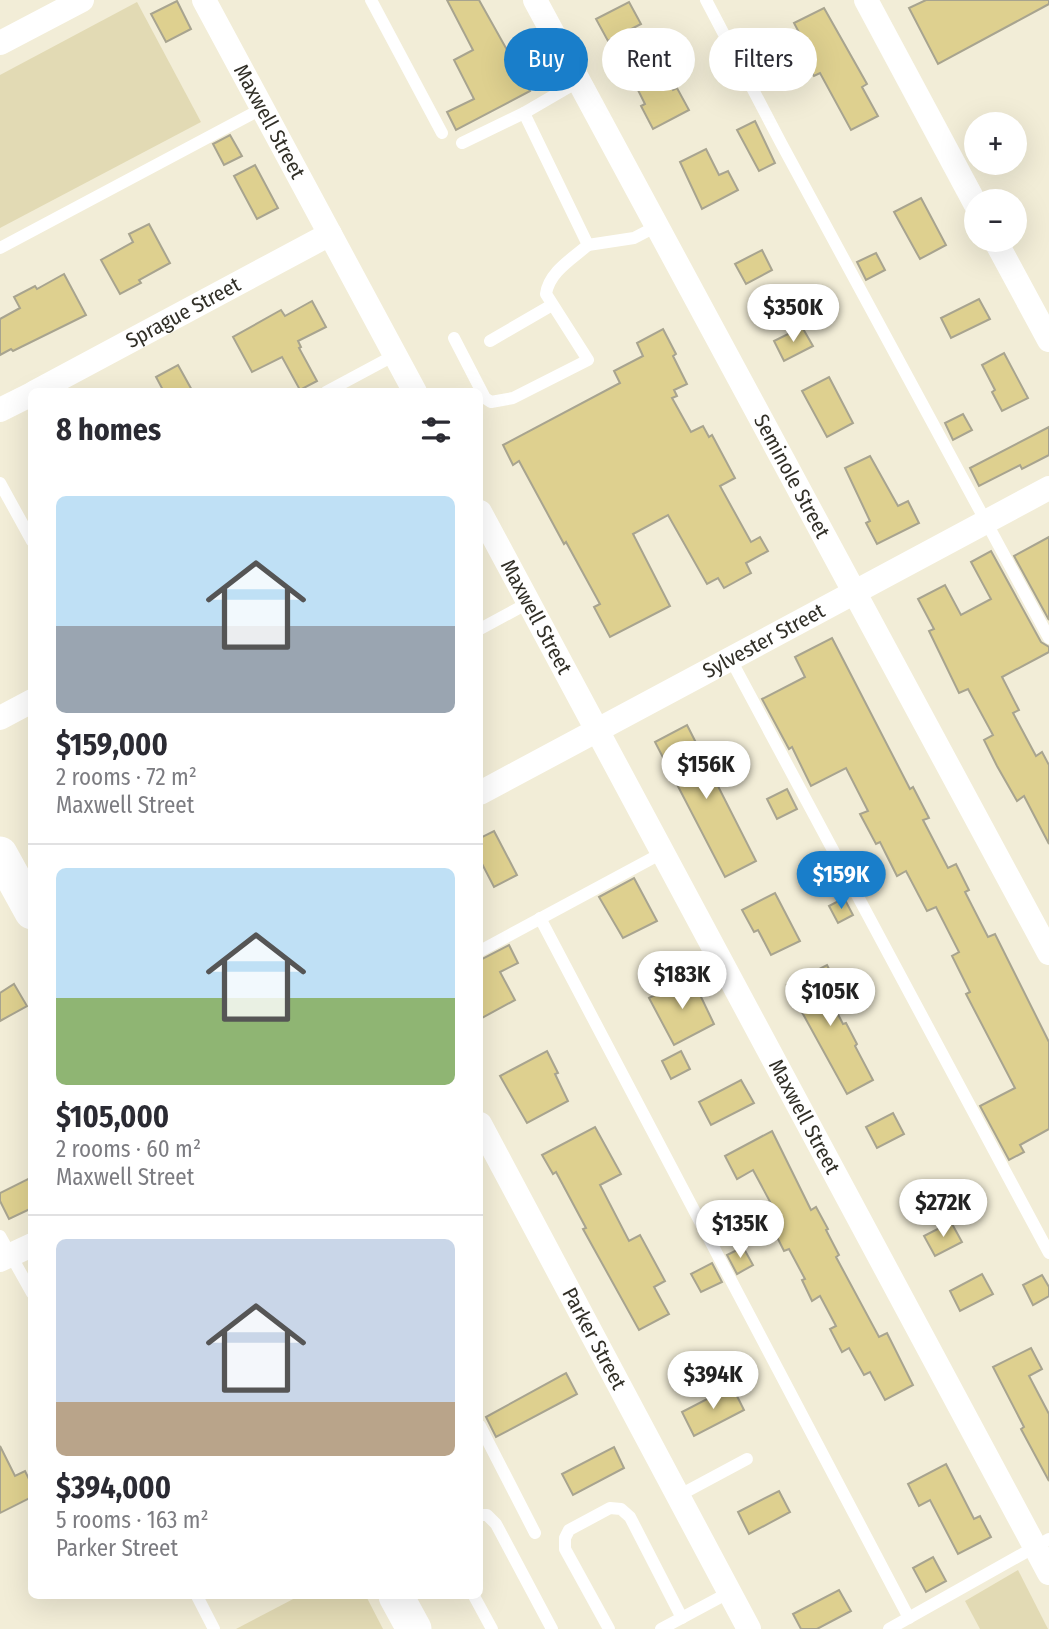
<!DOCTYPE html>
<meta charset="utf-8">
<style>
:root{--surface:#fff;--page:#f2f2f3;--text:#2b2b33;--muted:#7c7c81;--line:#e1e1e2;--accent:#197eca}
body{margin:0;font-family:"Fira Sans Condensed",sans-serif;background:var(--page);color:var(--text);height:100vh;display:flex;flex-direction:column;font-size:26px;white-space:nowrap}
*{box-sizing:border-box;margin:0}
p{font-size:23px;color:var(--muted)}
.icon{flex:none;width:38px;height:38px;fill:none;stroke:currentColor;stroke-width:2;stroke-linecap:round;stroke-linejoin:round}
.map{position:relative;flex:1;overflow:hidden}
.panel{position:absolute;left:28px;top:388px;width:455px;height:1211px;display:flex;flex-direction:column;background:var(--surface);border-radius:10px;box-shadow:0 7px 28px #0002}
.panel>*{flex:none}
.top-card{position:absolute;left:504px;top:28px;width:439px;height:63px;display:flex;gap:14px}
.controls{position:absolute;left:964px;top:112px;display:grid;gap:14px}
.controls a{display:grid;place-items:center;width:63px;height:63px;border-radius:50%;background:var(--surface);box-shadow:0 7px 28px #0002;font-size:35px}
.price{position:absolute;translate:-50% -60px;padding:0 16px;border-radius:24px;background:#fff;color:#222;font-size:23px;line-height:46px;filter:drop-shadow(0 2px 4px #0008)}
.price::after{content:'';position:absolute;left:50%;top:42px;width:21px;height:16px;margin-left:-10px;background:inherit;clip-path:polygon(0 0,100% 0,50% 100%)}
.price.on{background:var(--accent);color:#fff}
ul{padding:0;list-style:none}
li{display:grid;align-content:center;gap:14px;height:371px;padding:0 28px}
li+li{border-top:2px solid var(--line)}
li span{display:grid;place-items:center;height:217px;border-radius:10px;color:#555}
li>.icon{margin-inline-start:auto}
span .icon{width:126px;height:126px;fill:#fffc;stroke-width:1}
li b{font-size:30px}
h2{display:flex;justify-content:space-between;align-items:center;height:84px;padding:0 28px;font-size:30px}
.chip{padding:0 24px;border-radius:32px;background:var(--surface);box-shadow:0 7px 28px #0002;font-size:24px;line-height:63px}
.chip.on{background:var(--accent);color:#fff}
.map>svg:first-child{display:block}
.green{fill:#e2dab4}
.building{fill:#ded08f;stroke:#a8a48f;stroke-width:2}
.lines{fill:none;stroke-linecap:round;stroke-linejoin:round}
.service{stroke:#fff;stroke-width:12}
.minor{stroke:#fff;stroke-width:24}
.secondary{stroke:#fff;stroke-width:35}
.labels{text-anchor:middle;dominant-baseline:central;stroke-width:5;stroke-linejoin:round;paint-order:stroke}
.street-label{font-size:21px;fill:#312f27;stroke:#fff}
</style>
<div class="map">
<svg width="1049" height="1629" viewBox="0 0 1049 1629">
<rect width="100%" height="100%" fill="#f2edd7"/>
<g class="green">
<path d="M137,2L201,122L0,228V75Z"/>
<path d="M1018,1570L1048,1629H980L965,1601Z"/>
<path d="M299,1596H366L383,1629H236Z"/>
</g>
<g class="building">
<path d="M447,0H479L530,91L456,130L447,112L474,99L454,60L473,50Z"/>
<path d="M926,0H1049V4L938,64L909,8Z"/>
<path d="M177,1L191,29L166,42L151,14Z"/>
<path d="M629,2L641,24L608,41L596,19Z"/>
<path d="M824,8L867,84L862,87L878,116L851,130L820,73L814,76L803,56L810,53L794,23Z"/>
<path d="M658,60L673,90L677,88L689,110L653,129L641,106L645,104L630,74Z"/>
<path d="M755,121L775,163L759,171L737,130Z"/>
<path d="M230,135L242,156L224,165L213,144Z"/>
<path d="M706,149L719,175L728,171L738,190L702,209L680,162Z"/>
<path d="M255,165L278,208L257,219L234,176Z"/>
<path d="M921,198L946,245L920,259L894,212Z"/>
<path d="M149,224L170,263L139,280L141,283L120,294L101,260L133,242L129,234Z"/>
<path d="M762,250L772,270L746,284L735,264Z"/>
<path d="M876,253L885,270L866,280L857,262Z"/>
<path d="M64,274L86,315L13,351L11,349L0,355V319L20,308L14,297L35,286L37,289Z"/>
<path d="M979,299L990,319L951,338L941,318Z"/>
<path d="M312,301L326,327L298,341L301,347L299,348L317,381L300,390L282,357L252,372L233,337L281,310L285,316Z"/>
<path d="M802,327L813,346L784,361L774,341Z"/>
<path d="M663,329L676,354L673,356L687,384L674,390L677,396L672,398L691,432L703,426L709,437L712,435L735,478L720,486L751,542L760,537L768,551L746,563L751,573L724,588L718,578L707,584L668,515L633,534L670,606L610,637L594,607L600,604L566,542L564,544L519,461L513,465L503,445L620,383L614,371L643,356L637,343Z"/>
<path d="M1004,353L1028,398L1002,411L992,392L995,390L982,365Z"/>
<path d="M178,365L193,392H164L156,377Z"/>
<path d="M829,377L853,423L827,437L802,391Z"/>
<path d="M963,414L972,430L953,440L945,423Z"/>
<path d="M1049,427V455L1022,469L1020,465L979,486L970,468Z"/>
<path d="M870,456L898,506L908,501L919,523L877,544L866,523L870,521L845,468Z"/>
<path d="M1049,537V620L1014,556Z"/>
<path d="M991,551L1041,642L1049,647V652L1002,677L1019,710L1013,713L1036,756L1042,752L1049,765V844L1024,796L1017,801L997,766L984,740L993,735L968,689L959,693L929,631L934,629L918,599L945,585L961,615L991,599L971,562Z"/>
<path d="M832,638L910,789L913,787L929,818L923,820L948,868L956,864L969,890L965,892L988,937L995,934L1049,1042V1129L1020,1145L1024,1152L1009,1160L980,1106L1015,1088L966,994L970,992L952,956L959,952L936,907L927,911L906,871L897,876L880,842L876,844L860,814L868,811L846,768L811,786L792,747L789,749L762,699L805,677L795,657Z"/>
<path d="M687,725L756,861L725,877L655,742Z"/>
<path d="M787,789L797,809L777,819L767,799Z"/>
<path d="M494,831L517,875L494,887L480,860V838Z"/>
<path d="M634,878L657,921L623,938L599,897Z"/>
<path d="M775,893L800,941L771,955L758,930L754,932L742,910Z"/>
<path d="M844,898L853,915L838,923L829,906Z"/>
<path d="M509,945L518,963L500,972L515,1000L480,1019V960Z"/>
<path d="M827,965L838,987L827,993L843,1024L846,1023L857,1044L855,1046L873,1080L847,1094L787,985Z"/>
<path d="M691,976L714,1024L674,1045L649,998Z"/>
<path d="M14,984L27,1006L0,1021V993Z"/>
<path d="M547,1051L558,1073L555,1074L568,1101L527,1123L500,1076Z"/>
<path d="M681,1051L690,1069L671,1079L662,1061Z"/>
<path d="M741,1080L754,1103L711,1125L699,1102Z"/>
<path d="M893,1113L904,1134L877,1148L866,1127Z"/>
<path d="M595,1127L621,1174L600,1185L629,1241L640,1235L665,1281L654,1287L669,1314L639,1330L583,1229L586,1228L556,1172L553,1174L542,1155Z"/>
<path d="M772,1131L811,1210L816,1207L828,1229L826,1230L839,1255L836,1257L879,1337L887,1333L913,1385L885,1400L870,1372L864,1375L849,1348L842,1352L830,1329L836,1326L820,1296L812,1301L802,1280L805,1279L789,1249L784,1251L773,1229L782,1224L753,1170L737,1179L725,1156Z"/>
<path d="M32,1177V1208L9,1219L0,1201V1193Z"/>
<path d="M951,1222L962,1242L935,1256L924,1236Z"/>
<path d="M743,1247L753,1265L737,1274L727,1255Z"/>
<path d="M712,1263L722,1282L701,1292L691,1274Z"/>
<path d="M982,1274L993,1294L960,1311L950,1291Z"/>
<path d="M1042,1275L1049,1287V1296L1033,1305L1023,1285Z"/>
<path d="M1031,1348L1042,1369L1029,1376L1049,1414V1481L1021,1429L1024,1427L993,1367Z"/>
<path d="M566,1373L577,1394L496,1437L486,1417Z"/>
<path d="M732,1386L744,1410L694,1436L682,1412Z"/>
<path d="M0,1446L15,1476L25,1471L32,1485V1497L0,1513Z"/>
<path d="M614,1447L624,1468L573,1495L562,1474Z"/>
<path d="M946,1464L974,1519L980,1516L991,1537L958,1554L930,1500L919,1506L908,1484Z"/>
<path d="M779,1491L790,1512L749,1534L738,1512Z"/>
<path d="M933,1557L946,1581L926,1592L913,1568Z"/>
<path d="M839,1590L851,1611L817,1629H801L793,1614Z"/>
</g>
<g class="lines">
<g class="service">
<path d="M371,0L442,133"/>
<path d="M706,0L781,143L1049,638"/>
<path d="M462,143L524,113"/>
<path d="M588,245L634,238L657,226"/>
<path d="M0,248L263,108"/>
<path d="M454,338L485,398L491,402L513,398L588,360L546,294C549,272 572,259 588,245L524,113L579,81"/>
<path d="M490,341L552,305"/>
<path d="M326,392L395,355"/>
<path d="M0,483L32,541"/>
<path d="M480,629L528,603"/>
<path d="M730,658L1049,1253"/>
<path d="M540,918L909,1618"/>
<path d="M480,951L662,853"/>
<path d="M0,1236L32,1293"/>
<path d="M480,1426L535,1533"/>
<path d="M678,1496L747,1459"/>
<path d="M480,1515H487L496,1524L552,1629"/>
<path d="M197,1596L214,1629"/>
<path d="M474,1596L492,1629"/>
<path d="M609,1629L565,1549V1538L569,1530L610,1508L621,1509L630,1517L682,1618"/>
<path d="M661,1629L730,1592"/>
<path d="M889,1629L1049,1539"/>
</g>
<g class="minor">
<path id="s1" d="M204,0L415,392"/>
<path id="s2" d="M535,0L1049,953"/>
<path d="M866,0L976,205"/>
<path d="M0,43L82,0"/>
<path d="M995,240L1049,340"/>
<path id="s3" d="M35,392L330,234"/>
<path d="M0,410L32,394"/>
<path id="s4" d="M480,512L1049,1573"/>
<path d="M0,718L32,701"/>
<path id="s5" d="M480,793L1049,488"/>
<path id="s6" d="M480,1124L749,1629"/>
<path d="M0,1260L32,1245"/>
</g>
<g class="secondary">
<path d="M0,854L32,912"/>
<path d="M396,1596L414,1629"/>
</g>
</g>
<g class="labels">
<g class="street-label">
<text stroke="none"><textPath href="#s1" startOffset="138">Maxwell Street</textPath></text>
<text stroke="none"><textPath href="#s3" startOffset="168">Sprague Street</textPath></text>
<text stroke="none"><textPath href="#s2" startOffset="541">Seminole Street</textPath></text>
<text stroke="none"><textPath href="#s4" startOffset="119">Maxwell Street</textPath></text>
<text stroke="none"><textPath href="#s5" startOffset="322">Sylvester Street</textPath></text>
<text stroke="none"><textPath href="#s4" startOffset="686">Maxwell Street</textPath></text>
<text stroke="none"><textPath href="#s6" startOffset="243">Parker Street</textPath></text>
</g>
</g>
</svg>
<div class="controls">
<a>+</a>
<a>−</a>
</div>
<b class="price" style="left:793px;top:344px">$350K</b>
<b class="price" style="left:706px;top:801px">$156K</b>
<b class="price on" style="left:841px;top:911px">$159K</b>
<b class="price" style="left:682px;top:1011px">$183K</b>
<b class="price" style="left:830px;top:1028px">$105K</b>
<b class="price" style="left:943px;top:1239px">$272K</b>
<b class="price" style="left:740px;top:1260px">$135K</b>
<b class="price" style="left:713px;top:1411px">$394K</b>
<div class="top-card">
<a class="chip on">Buy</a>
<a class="chip">Rent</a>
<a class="chip">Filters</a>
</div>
<section class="panel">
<h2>8 homes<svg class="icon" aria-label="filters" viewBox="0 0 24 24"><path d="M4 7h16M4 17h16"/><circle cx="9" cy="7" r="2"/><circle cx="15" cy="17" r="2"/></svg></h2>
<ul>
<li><span style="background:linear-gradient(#bfe0f5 60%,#9aa5b1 0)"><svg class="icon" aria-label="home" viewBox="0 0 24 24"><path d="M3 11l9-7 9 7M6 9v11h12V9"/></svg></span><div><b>$159,000</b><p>2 rooms · 72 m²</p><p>Maxwell Street</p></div></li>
<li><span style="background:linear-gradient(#bfe0f5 60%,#8fb573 0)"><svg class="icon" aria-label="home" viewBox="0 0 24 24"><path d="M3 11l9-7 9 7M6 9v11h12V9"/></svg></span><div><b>$105,000</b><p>2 rooms · 60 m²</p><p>Maxwell Street</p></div></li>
<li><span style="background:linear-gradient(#c9d6e8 75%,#b9a48a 0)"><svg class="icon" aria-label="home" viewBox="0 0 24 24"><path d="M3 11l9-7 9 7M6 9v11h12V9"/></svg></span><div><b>$394,000</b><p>5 rooms · 163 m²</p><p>Parker Street</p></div></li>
</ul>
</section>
</div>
